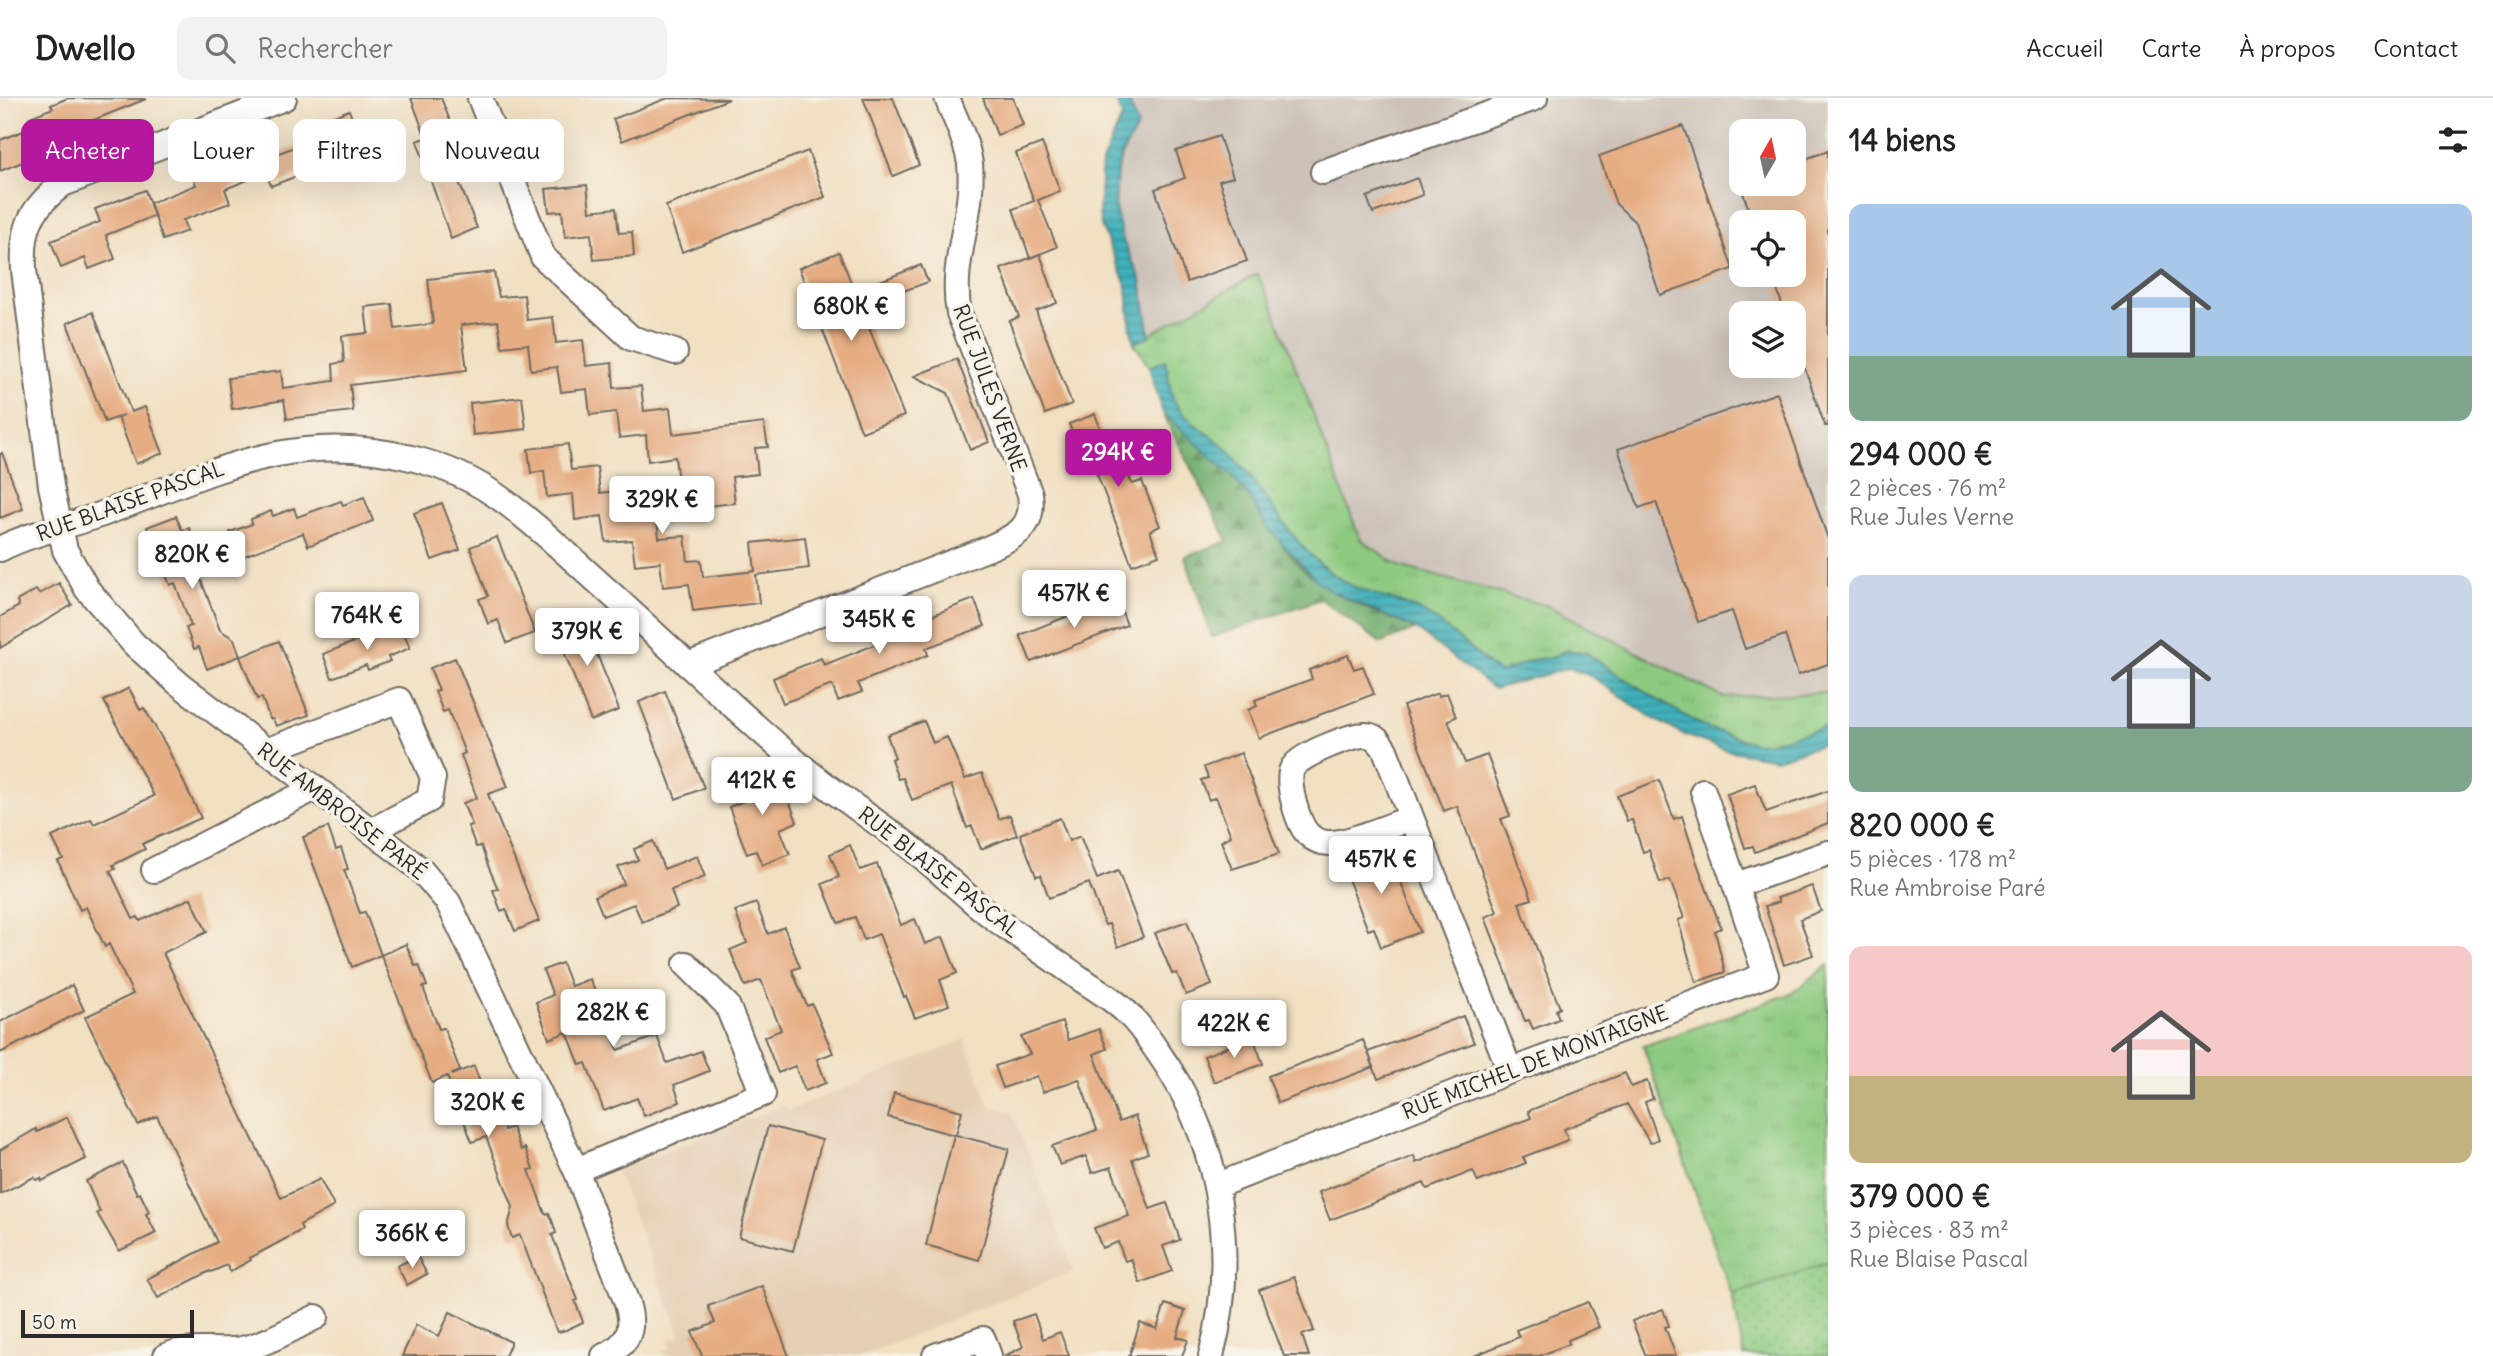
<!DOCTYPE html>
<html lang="fr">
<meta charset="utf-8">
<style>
:root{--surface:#fff;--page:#f2f2f2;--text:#222;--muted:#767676;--line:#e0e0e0;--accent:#b5179e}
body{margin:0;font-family:Delius,sans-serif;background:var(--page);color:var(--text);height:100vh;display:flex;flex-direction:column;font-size:26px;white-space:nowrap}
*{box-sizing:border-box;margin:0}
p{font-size:23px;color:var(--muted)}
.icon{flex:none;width:38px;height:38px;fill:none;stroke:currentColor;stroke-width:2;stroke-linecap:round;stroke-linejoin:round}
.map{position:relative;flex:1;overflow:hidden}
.sheet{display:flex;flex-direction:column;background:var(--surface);width:665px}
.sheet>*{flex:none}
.guide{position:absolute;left:21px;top:21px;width:665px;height:63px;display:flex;gap:14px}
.needle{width:46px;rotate:9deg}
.controls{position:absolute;left:1729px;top:21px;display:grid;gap:14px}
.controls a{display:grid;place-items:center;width:77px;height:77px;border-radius:14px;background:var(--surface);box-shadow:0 7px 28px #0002;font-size:35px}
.scale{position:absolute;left:21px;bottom:18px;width:173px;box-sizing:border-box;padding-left:7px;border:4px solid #2b2b2b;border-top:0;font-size:19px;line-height:24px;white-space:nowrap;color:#2b2b2b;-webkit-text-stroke:5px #f7f3e8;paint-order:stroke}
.price{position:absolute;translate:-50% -60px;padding:0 16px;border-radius:7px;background:#fff;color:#222;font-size:23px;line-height:46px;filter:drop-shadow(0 2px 4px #0008)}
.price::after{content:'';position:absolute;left:50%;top:42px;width:21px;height:16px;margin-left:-10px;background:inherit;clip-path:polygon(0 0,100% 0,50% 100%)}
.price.current{background:var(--accent);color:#fff}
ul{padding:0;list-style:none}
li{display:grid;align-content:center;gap:14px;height:371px;padding:0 21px}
li span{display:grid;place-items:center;height:217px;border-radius:14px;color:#555}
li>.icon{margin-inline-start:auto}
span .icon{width:126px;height:126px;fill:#fffc;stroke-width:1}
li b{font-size:30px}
h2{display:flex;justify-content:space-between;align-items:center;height:84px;padding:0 21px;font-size:30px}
.chip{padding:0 24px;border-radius:14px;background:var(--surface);box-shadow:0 7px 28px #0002;font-size:24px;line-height:63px}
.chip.current{background:var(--accent);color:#fff}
header{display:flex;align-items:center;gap:42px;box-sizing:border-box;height:98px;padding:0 35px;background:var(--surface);border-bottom:2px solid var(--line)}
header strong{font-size:33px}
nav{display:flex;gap:38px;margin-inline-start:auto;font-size:24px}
.search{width:490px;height:63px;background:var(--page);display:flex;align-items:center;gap:18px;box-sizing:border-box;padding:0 24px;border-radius:14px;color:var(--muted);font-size:26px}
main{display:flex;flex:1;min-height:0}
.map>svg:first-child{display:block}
.built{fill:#e5d0b5}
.industrial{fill:#ccc2b9;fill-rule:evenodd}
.grass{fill:url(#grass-tufts);stroke:#5c7b56;stroke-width:2}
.forest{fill:url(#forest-firs);stroke:#4e6d4d;stroke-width:2}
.park{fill:url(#park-dots);stroke:#5c7b56;stroke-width:2}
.water{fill:url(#water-rules);stroke:#366e72;stroke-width:2}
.building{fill:#e6ad83}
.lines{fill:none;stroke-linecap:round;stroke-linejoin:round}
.street-casing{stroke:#706a60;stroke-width:28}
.street{stroke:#fff;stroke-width:24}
.labels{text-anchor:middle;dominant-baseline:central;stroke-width:7;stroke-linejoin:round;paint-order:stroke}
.street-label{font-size:21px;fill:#2b2b2b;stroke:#f7f3e8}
</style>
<header>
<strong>Dwello</strong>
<div class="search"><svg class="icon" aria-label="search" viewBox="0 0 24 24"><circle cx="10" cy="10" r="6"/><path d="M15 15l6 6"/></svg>Rechercher</div>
<nav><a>Accueil</a><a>Carte</a><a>À propos</a><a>Contact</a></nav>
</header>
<main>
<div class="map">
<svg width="1828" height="1258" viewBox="0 0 1828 1258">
<defs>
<pattern id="grass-tufts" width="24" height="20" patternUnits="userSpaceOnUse" patternTransform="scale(1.75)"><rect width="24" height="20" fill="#8ecb81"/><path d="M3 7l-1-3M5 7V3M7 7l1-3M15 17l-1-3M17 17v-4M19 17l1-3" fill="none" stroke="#7bae70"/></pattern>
<pattern id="forest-firs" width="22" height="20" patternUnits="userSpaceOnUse" patternTransform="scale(1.75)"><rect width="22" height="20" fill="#72af6f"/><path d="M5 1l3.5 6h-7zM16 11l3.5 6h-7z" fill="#5e8f5b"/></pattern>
<pattern id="park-dots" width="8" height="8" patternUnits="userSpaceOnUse" patternTransform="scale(1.75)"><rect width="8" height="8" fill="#8ecb81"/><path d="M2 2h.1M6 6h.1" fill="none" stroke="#7bae70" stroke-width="1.8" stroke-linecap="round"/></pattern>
<pattern id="water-rules" width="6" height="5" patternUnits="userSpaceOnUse" patternTransform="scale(1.75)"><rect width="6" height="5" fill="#40b0ba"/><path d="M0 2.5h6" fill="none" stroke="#368f97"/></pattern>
</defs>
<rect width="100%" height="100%" fill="#f7f3e8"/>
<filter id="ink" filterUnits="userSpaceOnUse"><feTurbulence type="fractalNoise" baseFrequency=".0143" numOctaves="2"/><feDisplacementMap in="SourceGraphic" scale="14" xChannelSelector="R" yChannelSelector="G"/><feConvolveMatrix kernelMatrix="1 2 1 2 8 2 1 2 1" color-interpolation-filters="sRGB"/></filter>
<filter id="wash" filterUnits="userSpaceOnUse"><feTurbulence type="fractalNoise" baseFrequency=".00686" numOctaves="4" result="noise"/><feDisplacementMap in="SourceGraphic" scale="28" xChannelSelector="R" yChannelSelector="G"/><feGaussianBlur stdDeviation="1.57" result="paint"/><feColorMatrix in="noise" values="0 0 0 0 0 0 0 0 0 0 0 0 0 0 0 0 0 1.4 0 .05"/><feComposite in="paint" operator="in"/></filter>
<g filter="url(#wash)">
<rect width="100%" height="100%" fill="#f1e0c2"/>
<path class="built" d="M965,942L990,1008L1012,1014L1074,1173L861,1258H664L662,1254L671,1250L669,1242L681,1238L616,1072L785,1007L788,1013Z"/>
<path class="industrial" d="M1128,0H1828V595L1722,599L1548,508L1399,468L1360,440L1272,206L1258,176L1150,238L1141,182L1123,143L1115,110L1117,72L1122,56L1138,28ZM1741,33H1794V86H1741ZM1741,124H1794V177H1741ZM1741,215H1794V268H1741Z"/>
<g class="grass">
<path d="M1257,176L1272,206L1360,441L1399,468L1548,508L1722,599L1828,595V629L1770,644L1753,645L1707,630L1658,602L1586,555L1567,552L1551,560L1535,561L1499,575C1476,557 1454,534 1429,518C1404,502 1371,499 1345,484C1294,455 1268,395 1229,354C1214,337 1189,327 1177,308C1168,295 1170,277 1165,263L1149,269L1134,245Z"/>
<path d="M1828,867V1165L1732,1197L1643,948L1792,895Z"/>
</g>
<path class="forest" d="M1163,315C1185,335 1210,354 1231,376C1262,410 1280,456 1319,484C1347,505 1384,517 1416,531L1381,545L1321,501L1212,539L1185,458L1228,443Z"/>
<path class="park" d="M1828,1165V1258H1744L1732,1197Z"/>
<g class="water">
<path d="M1115,0H1128L1138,28L1122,56L1117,72L1115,110L1123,143L1141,182L1150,238L1134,245L1131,231L1127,189L1102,130L1099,116L1102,64L1122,19Z"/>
<path d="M1165,262C1170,277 1168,295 1177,308C1189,326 1214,337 1229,353C1268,395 1294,455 1345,484C1371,499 1404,502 1429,518C1454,534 1476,557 1499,575L1535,561L1551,560L1567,552L1586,555L1658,602L1707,630L1753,645L1770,644L1828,629V645L1776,661L1726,652L1682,636L1654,621L1591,578L1569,570L1494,591L1416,531L1333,494L1317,483L1266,428L1248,397L1229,375L1163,315L1149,269Z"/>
</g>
<g id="blocks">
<g class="building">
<path d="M68,0L146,1L86,25L91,37L0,73V42L34,29L30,19L53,10L51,7Z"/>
<path d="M411,0H441L472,79L459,84L477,130L451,141L417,43L426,40Z"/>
<path d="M668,0L729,1L622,43L613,21Z"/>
<path d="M863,0H893L919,67L893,78Z"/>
<path d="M983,0H1013L1023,27L997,37Z"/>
<path d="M349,12L359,38L313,58L302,31Z"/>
<path d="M1683,28L1733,171L1660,197L1635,124L1616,106L1599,58Z"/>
<path d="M1219,38L1233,79L1219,83L1247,163L1187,184L1155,91L1185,80L1176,53Z"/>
<path d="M307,44L318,70L271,88L261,62Z"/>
<path d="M1042,45L1060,93L1038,102L1057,149L1030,160L1013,111L1034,103L1016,55Z"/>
<path d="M808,53L825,99L682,154L666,108Z"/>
<path d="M1828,53V328H1825L1794,239V215H1785L1772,177H1794V124H1753L1740,86H1794V65Z"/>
<path d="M238,56L248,82L225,91L230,105L183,122L187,133L163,142L150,105L196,87L191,74Z"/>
<path d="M1417,80L1423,97L1373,115L1367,99Z"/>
<path d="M587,87L590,113L616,110L619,135L632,134L634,158L594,162L591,136L565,139L562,113L549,114L546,91Z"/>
<path d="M145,92L154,118L106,137L115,161L89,171L85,160L61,170L51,143L100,124L95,111Z"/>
<path d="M839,154L904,318L862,334L799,170Z"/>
<path d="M1040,156L1057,205L1036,213L1072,306L1045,316L1009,223L1019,219L1001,171Z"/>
<path d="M921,167L928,184L885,200L865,189Z"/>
<path d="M494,174L499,199L524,197L527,222L553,219L556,245L583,242L586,268L612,265L614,290L641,288L644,313L670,310L673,336L764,325L768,349L755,350L758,376L732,379L735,405L707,408L704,382L678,385L675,359L648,363L646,337L619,340L616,314L590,317L587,291L561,294L557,269L531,272L528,246L502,249L498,223L461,227L467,272L350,287L353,313L287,321L284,302L232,311L228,280L281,273L283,290L334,283L333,266L344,264L342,238L368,235L365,209L392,206L395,231L433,226L428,181Z"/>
<path d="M93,214L131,314L145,309L163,355L136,366L118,319L124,317L105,324L67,225Z"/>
<path d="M957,261L989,344L970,352L948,295L914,278Z"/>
<path d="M1777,295L1828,441V566L1798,577L1785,537L1745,551L1732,513L1698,524L1656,404L1639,410L1618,351Z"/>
<path d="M522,299L526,331L473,337L470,305Z"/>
<path d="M1095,316L1104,340L1112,336L1132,386L1142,383L1160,428L1150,433L1159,457L1132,467L1095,371L1087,374L1069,326Z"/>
<path d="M568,346L571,372L597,369L600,395L626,392L630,418L656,415L659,440L685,438L688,463L701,462L703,479L755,473L752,445L805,439L809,470L756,477L759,505L693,513L689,486L663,489L660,464L635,467L632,442L606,444L602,418L575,422L573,396L547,399L544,373L531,375L528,351Z"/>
<path d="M2,355L23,411L0,420V356Z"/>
<path d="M364,399L373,423L308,448L303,435L239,460L230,434L252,426L251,421L271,413L273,418L294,410L297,419L341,403L343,407Z"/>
<path d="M442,405L460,452L432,462L414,415Z"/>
<path d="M176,418L182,432L189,430L201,463L195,466L220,532L234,541L240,558L207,571L199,549L194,551L186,530L191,528L175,485L170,487L147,429Z"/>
<path d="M497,439L535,535L507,545L498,522L488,526L479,501L488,498L470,449Z"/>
<path d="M59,485L72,507L0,550V519L19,508L17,503L36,492L39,496Z"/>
<path d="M1116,499L1127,527L1031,564L1020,537Z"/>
<path d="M974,501L985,528L926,550L928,557L858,585L862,594L838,603L832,587L783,605L773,580L821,560L824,567L917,530L915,524Z"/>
<path d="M582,518L619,612L591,623L554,528Z"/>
<path d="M400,526L410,550L388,559L390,563L378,568L368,572L366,567L332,580L323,556Z"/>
<path d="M279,543L309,617L276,628L273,621H270L262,600L257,601L240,559Z"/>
<path d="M1348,557L1354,571L1363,568L1374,596L1259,640L1248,612L1257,608L1255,602L1312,581L1309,572Z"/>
<path d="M455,560L508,689L488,696L539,823L515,833L506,811L501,813L493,792L498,791L489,770L481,748L476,749L468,728L472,727L463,705L477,700L461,657L465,655L448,612L443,614L435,593L439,592L430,570Z"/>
<path d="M129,590L140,612L144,610L167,649L201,720L142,746L145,751L113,767L115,771L110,773L133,821L138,819L140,823L191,800L207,834L163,855L281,1100L320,1081L334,1108L300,1127L302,1132L250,1160L251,1162L240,1168L230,1174L227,1167L211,1174L210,1173L158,1200L147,1181L217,1144L157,1018L138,1027L85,919L133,896L109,846L105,849L86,809L80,812L58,763L63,761L52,739L91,721L94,726L154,698L104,603Z"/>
<path d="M665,593L704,690L676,701L639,604Z"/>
<path d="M1438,595L1439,598L1447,595L1456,619L1448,622L1465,665L1487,657L1510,718L1501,721L1532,801L1519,805L1560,910L1556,912L1559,921L1533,931L1529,922L1525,923L1485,819L1497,814L1457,708L1444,713L1403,608Z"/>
<path d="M924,623L933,645L947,639L965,681L982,675L999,721L1010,717L1017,737L981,751L972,728L967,730L951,687L912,702L903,680L898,681L891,661L895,660L887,637Z"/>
<path d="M1241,655L1279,756L1232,771L1221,743L1231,738L1216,699L1209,702L1201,682L1208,680L1204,669Z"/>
<path d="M757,668L766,694L783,687L797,724L780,731L790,756L762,767L756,753L747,756L729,709L746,702L736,677Z"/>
<path d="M1659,682L1674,721L1682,718L1697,765L1721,830L1715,833L1725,874L1696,884L1678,822L1684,820L1670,782L1660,785L1649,752L1643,754L1632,722L1627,723L1617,698Z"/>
<path d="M1755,686L1766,714L1828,693V725L1755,754L1753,748L1745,750L1727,696Z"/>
<path d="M1060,720L1069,743L1080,738L1097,781L1118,773L1143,839L1118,849L1109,826L1105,827L1089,785L1049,800L1041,777L1036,778L1020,736Z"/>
<path d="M328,729L336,752L341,750L348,771L344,772L360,815L365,814L381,857L352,869L303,739Z"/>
<path d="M653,743L664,771L697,758L705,779L671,792L677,810L659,817L642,824L634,806L603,818L595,798L624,786L618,769L638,762L634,751Z"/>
<path d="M850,747L860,772L877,766L901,827L915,821L925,846L943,839L957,875L940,882L949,907L915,920L906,898L904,899L879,836L864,842L855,819L838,825L822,786L839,779L830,756Z"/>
<path d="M1379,748L1383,758L1390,756L1420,834L1381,849L1374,830L1368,832L1345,773L1351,771L1347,761Z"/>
<path d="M1812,788L1821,813L1800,821L1813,857L1784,867L1765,808L1779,804L1777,800Z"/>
<path d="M756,805L768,836L784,829L800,869L792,872L807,908L812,906L833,955L817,961L826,985L805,993L795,968L778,975L764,939L781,932L761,882L745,888L730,852L747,845L735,813Z"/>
<path d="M1187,823L1212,887L1186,897L1177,875L1172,876L1155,835Z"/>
<path d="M406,846L415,868L419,867L427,888L423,889L431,911L439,931L444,930L460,973L451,977L474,968L482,990L488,989L504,1032L512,1029L521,1052L525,1050L533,1071L529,1072L545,1116L549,1115L553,1125L556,1135L552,1137L578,1202L575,1203L583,1224L566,1232L557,1234L520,1137L512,1140L508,1128L513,1109L486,1039L472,1044L447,978L432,985L381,857Z"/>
<path d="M562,865L571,888L590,881L618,952L657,938L667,965L701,953L709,973L674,987L680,1004L644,1018L637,1000L604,1013L586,965L580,967L567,934L549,941L536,904L553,897L543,872Z"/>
<path d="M72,887L84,912L0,955V924Z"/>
<path d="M1463,918L1474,945L1378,981L1368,954Z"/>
<path d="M1062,924L1068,942L1099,931L1107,951L1094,956L1119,1024L1135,1018L1148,1055L1132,1061L1150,1111L1167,1105L1180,1142L1163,1148L1172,1173L1140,1185L1131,1161L1125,1163L1118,1144L1102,1150L1094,1130L1129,1118L1111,1069L1092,1075L1086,1058L1060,1067L1052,1048L1097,1032L1079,981L1043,994L1037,978L1003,990L995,968L1030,956L1021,939Z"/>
<path d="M1253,939L1263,966L1214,984L1204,958Z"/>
<path d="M1363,942L1374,969L1278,1005L1268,978Z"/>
<path d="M1625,975L1631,989L1647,983L1653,1001L1645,1004L1658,1041L1650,1045L1627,1006L1564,1031L1568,1042L1523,1059L1526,1065L1478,1084L1473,1073L1427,1091L1424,1085L1330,1122L1319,1094L1414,1058L1416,1065L1440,1055L1531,1020L1528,1013Z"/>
<path d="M894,995L962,1013L956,1037L1009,1051L979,1162L926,1147L954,1037L888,1019Z"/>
<path d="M67,1019L86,1061L42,1083L41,1080L36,1082L34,1079L0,1096V1052L36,1031L37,1034Z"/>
<path d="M768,1028L822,1042L793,1153L739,1139Z"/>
<path d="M123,1065L137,1096L140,1095L149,1114L146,1116L156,1135L119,1153L97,1115L100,1114L86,1083Z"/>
<path d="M417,1158L427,1176L407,1187L397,1168Z"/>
<path d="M1294,1179L1314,1233L1302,1237L1309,1258H1284L1259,1192Z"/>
<path d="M762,1188L789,1258H702L692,1234L715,1225L708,1208Z"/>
<path d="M1588,1204L1599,1229L1568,1242L1569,1246L1539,1258H1474L1519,1239L1516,1232Z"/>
<path d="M1165,1206L1185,1213L1177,1239L1188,1242L1182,1258H1129L1140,1225L1157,1231Z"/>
<path d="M1663,1211L1669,1228L1665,1229L1676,1258H1646L1632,1223Z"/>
<path d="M450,1214L511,1244L505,1258H402L416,1227L439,1238Z"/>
<path d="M1034,1216L1043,1241L1060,1234L1069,1258H1004L1023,1249L1013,1223Z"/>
</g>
</g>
</g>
<g filter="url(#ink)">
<use href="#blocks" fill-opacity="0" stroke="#706a60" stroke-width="2"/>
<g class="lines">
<g class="street-casing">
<g id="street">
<path d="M284,0L63,86C29,111 22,131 24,172L51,388L65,452L87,491L134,546L178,585L400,755L421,772L448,804L576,1072L627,1205C635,1232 629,1246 604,1258"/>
<path d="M480,0L543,159L631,240L675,254"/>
<path d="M1323,74L1535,0"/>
<path d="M0,451C33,434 71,428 105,415C213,375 292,330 411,360C444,368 477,383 504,403C541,430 574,463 608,493C667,547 725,602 786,655C824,689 868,717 909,748C938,770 964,798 994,820C1021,840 1050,859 1078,879C1097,892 1117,903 1133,921C1146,935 1157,953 1168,969C1222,1054 1237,1161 1211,1258"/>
<path d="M688,567L989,450C1016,438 1035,430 1030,396L959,215C949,165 975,116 970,66C967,43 955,21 947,0"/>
<path d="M266,653L399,602L433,680L429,702L371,733"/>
<path d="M1411,720C1391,727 1348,746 1329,745C1322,745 1314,742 1309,737C1298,728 1286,685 1292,671C1298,657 1349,638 1364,637C1374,636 1380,644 1385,652L1510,973"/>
<path d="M154,772L315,690"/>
<path d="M1736,787L1828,755"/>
<path d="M576,1072L763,996L727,907L686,866"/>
<path d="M1216,1088L1510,973L1766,877L1703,693"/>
<path d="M166,1258C189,1247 216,1255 241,1251C267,1246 291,1231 316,1219"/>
<path d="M935,1258L983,1241L989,1258"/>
</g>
</g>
<use href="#street" class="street"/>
</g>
</g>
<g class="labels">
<g class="street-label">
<text transform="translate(990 290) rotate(70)">RUE JULES VERNE</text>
<text transform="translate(130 403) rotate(-20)">RUE BLAISE PASCAL</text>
<text transform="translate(342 713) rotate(38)">RUE AMBROISE PARÉ</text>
<text transform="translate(939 774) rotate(38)">RUE BLAISE PASCAL</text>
<text transform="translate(1535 964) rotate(-21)">RUE MICHEL DE MONTAIGNE</text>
</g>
</g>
</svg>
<div class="controls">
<a><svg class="needle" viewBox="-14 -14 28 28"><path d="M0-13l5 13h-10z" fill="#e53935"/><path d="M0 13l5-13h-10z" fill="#767676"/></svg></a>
<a><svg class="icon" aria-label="locate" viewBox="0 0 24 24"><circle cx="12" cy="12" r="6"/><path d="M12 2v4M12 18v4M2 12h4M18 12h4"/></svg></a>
<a><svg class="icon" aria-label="layers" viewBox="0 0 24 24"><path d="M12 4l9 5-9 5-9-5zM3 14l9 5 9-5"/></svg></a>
</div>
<div class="scale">50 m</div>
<b class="price" style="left:851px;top:245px">680K €</b>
<b class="price current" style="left:1118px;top:391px">294K €</b>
<b class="price" style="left:662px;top:438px">329K €</b>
<b class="price" style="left:192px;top:493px">820K €</b>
<b class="price" style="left:1074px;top:532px">457K €</b>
<b class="price" style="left:367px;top:554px">764K €</b>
<b class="price" style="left:879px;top:558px">345K €</b>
<b class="price" style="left:587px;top:570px">379K €</b>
<b class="price" style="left:762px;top:719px">412K €</b>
<b class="price" style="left:1381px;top:798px">457K €</b>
<b class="price" style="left:613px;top:951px">282K €</b>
<b class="price" style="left:1234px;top:962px">422K €</b>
<b class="price" style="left:488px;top:1041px">320K €</b>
<b class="price" style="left:412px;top:1172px">366K €</b>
<div class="guide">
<a class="chip current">Acheter</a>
<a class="chip">Louer</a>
<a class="chip">Filtres</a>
<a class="chip">Nouveau</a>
</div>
</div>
<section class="sheet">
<h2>14 biens<svg class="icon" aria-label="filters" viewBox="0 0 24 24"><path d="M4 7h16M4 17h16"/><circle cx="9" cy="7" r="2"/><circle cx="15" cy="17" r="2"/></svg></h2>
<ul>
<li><span style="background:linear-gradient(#a9c7e8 70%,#7fa58c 0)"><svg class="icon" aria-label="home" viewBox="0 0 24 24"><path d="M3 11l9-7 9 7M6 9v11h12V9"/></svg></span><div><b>294 000 €</b><p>2 pièces · 76 m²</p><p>Rue Jules Verne</p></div></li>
<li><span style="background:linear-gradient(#c9d6e8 70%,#7fa58c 0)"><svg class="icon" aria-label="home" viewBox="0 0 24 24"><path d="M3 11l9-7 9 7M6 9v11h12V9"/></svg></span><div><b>820 000 €</b><p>5 pièces · 178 m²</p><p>Rue Ambroise Paré</p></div></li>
<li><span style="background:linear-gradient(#f6c9c9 60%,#c2b280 0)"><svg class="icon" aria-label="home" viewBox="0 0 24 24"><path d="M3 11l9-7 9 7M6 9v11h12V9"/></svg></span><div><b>379 000 €</b><p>3 pièces · 83 m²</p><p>Rue Blaise Pascal</p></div></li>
</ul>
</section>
</main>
